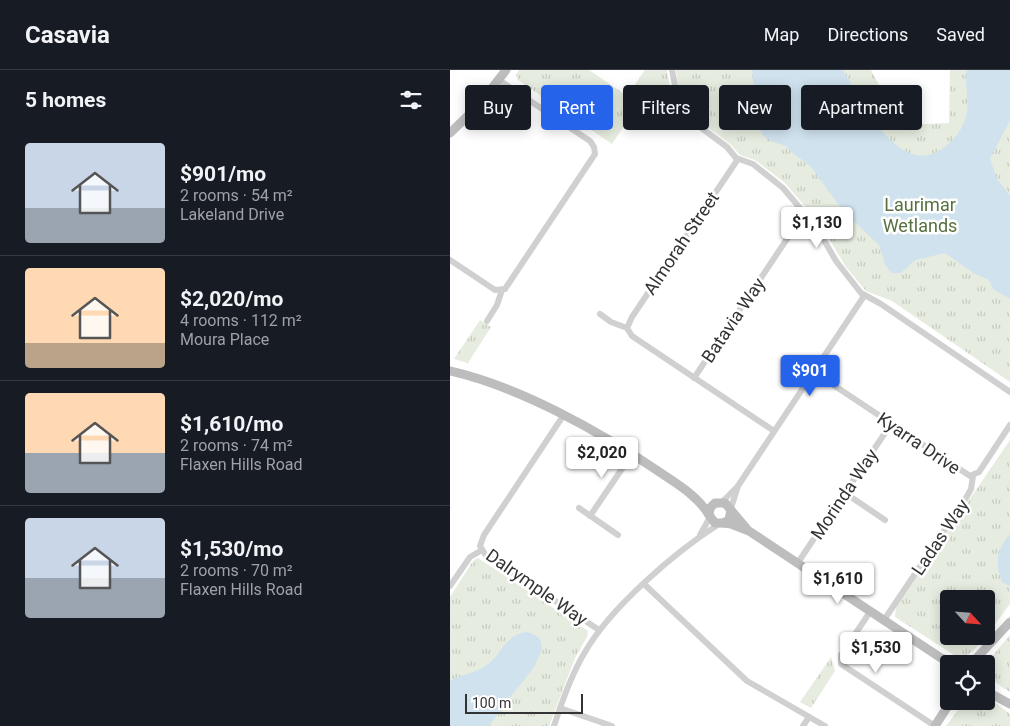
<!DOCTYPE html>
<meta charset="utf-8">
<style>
:root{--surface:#171b24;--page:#20242c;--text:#f1f3f6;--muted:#9ea1a6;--line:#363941;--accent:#2563eb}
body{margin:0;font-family:Roboto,sans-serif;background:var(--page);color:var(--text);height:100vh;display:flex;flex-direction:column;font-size:19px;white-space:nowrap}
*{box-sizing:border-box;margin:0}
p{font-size:16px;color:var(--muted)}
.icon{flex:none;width:28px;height:28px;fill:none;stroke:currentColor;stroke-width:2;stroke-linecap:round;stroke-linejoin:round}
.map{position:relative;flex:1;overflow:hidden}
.panel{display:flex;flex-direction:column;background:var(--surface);width:450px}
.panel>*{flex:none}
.hud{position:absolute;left:15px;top:15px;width:470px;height:45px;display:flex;gap:10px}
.needle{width:32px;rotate:116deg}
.buttons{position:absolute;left:490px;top:520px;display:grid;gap:10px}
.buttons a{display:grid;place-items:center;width:55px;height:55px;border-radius:5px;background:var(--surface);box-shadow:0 2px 12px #0003;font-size:25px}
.scale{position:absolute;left:15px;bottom:12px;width:118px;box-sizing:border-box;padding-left:5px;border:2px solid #333;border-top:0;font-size:14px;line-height:18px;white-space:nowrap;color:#333;-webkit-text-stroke:4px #fff;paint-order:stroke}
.price{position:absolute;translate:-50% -42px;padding:0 11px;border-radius:5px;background:#fff;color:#222;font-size:16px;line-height:32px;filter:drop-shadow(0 1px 2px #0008)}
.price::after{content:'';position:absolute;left:50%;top:30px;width:15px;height:11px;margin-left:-8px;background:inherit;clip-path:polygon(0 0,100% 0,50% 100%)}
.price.active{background:var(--accent);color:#fff}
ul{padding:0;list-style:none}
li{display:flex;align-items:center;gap:15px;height:125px;padding:0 25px}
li+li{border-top:1px solid var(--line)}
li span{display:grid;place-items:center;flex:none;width:140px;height:100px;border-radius:5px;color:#555}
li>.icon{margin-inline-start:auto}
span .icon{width:60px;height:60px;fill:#fffc;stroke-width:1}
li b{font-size:21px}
h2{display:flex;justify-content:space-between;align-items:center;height:60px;padding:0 25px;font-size:21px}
.chip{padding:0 18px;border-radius:5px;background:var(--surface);box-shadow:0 2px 12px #0003;font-size:18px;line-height:45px}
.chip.active{background:var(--accent);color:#fff}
header{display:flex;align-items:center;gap:30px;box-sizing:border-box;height:70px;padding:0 25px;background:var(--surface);border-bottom:1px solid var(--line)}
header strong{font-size:24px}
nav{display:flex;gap:28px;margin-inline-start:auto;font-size:18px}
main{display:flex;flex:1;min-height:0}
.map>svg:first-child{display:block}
.grass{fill:url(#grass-tufts)}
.water{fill:#cfe2ee}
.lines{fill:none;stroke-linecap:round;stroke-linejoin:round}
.lane{stroke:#d0d0d0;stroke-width:3}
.street{stroke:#d0d0d0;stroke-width:6}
.secondary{stroke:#bdbdbd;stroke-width:9}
.labels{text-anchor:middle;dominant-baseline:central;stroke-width:5;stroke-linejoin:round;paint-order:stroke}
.park-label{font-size:18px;fill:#56703f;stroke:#fff}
.street-label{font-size:18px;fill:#333;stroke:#fff}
</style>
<header>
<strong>Casavia</strong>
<nav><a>Map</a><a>Directions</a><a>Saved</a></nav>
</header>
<main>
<section class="panel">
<h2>5 homes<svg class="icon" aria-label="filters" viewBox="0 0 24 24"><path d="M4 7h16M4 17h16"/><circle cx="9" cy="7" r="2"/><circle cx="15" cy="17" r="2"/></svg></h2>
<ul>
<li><span style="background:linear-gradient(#c9d6e8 65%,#9aa5b1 0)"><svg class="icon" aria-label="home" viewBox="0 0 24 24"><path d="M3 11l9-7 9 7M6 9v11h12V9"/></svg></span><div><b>$901/mo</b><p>2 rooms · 54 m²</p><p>Lakeland Drive</p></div></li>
<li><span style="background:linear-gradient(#ffd9b3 75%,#b9a48a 0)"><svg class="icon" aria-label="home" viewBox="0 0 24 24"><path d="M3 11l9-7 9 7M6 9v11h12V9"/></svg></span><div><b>$2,020/mo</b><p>4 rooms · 112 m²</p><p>Moura Place</p></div></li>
<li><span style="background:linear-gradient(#ffd9b3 60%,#9aa5b1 0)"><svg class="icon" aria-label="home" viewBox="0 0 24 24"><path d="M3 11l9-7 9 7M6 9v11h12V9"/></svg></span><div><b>$1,610/mo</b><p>2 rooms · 74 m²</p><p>Flaxen Hills Road</p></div></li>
<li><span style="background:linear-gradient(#c9d6e8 60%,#9aa5b1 0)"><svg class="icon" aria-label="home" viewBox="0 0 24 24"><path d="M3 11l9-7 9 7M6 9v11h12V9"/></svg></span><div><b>$1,530/mo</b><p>2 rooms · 70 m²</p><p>Flaxen Hills Road</p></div></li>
</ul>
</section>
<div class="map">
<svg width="560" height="656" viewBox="0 0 560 656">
<defs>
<pattern id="grass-tufts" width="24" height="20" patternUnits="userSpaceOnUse" patternTransform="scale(1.25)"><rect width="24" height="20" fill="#e6ecdf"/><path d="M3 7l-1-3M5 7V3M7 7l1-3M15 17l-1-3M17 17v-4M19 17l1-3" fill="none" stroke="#c6cbc0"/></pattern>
</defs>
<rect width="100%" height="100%" fill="#fff"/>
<g class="grass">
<path d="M69,0H139L177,26L195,0H217C220,19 223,36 235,51L233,55L192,29L162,74L68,10L66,5Z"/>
<path d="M226,0H421L450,55L499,53L500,0H560V312L442,231L416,221L396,197L370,154L335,113L305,90L290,85L280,74L245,48L235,37L229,23Z"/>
<path d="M30,250L41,257L18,293L4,289Z"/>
<path d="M560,370V534L536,566V529H499V566H536L523,581L514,587L504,585L445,547L446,537Z"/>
<path d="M28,488L138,561L137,567L125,588L99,656H0V527L23,491Z"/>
<path d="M560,565V622C524,601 538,591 560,565Z"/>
<path d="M381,587L385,601L361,638L350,632Z"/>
<path d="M536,629L547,634L560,644V656H496L515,631H536Z"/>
</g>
<g class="water">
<path d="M302,0H393C410,28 448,109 492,79C502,72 511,62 515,50C521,33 514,16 517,0H560V50L540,89L547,109L560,126V229L543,219L539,210L525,204L495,183L465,190L451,203H441L435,194L429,175L394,142L361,97L338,79V77C324,72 307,69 309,50L320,49C329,36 313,28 304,21Z"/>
<path d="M560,464V516L552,512C544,492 547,480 560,464Z"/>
<path d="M76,562C115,569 70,614 59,628C52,637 46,647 39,656H0V611C10,605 24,603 34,597C51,587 53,566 76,562Z"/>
</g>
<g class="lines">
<path class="lane" d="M191,23L225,45L235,43"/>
<g class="street">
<path d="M222,0L227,26L238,48L277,77L286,88L303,94L333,118L367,158L386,191L411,223L431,234L560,322"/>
<path d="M288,89L182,247L177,258L182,266L324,361"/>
<path d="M0,190L45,220L55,219L145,84L144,77L140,71L49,10"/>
<path d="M150,244L161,252L177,258"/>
<path d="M37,251L47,235L52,220"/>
<path d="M364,302L520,406L529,402L560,355"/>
<path d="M244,308L355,142"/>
<path d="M113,346L34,465L30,476L35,484L149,560"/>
<path d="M395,423L435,450"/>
<path d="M272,432L287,417"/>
<path d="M129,438L168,465"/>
<path d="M281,438L288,416L414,226"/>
<path d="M140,446L182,384"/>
<path d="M250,465L260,447"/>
<path d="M347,494L441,354"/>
<path d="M194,514L297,611L375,656"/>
<path d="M0,516L20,487L32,480"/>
<path d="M420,542L391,585V594L485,656"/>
<path d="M434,550L516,428L521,419L523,406"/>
<path d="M110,638L162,656"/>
<path d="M104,656C112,631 121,605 135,582C161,537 225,482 269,454"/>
<path d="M353,656L359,647"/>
</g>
<g class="secondary">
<path d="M0,63L29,35L56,0"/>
<path d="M0,301C70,317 149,361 208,401C227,414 247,425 259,445"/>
<path d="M281,440L279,450L273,453H265L259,445L260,438L265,433H275L296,458"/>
<path d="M273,453L281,454L299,461L491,588L506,594"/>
<path d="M521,594L560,552"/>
<path d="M536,621L560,634"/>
<path d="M485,656L501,631"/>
</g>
</g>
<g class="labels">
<g class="park-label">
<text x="470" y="134">Laurimar<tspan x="470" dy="21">Wetlands</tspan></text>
</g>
<g class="street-label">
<text transform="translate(231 173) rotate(-56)">Almorah Street</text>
<text transform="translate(283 250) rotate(-56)">Batavia Way</text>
<text transform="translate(469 373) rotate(34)">Kyarra Drive</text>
<text transform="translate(394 424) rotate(-56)">Morinda Way</text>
<text transform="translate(490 467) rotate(-56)">Ladas Way</text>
<text transform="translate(87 517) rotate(35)">Dalrymple Way</text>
</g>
</g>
</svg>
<div class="buttons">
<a><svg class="needle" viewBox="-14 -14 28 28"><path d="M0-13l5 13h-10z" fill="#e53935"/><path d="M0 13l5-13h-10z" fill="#9ea1a6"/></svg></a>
<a><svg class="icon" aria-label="locate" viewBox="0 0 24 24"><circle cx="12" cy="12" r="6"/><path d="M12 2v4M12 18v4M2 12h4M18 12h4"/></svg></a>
</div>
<div class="scale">100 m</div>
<b class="price" style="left:367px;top:179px">$1,130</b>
<b class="price active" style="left:360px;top:327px">$901</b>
<b class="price" style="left:152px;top:409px">$2,020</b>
<b class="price" style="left:388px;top:535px">$1,610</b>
<b class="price" style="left:426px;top:604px">$1,530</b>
<div class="hud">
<a class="chip">Buy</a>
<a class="chip active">Rent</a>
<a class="chip">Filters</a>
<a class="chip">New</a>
<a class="chip">Apartment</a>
</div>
</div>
</main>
